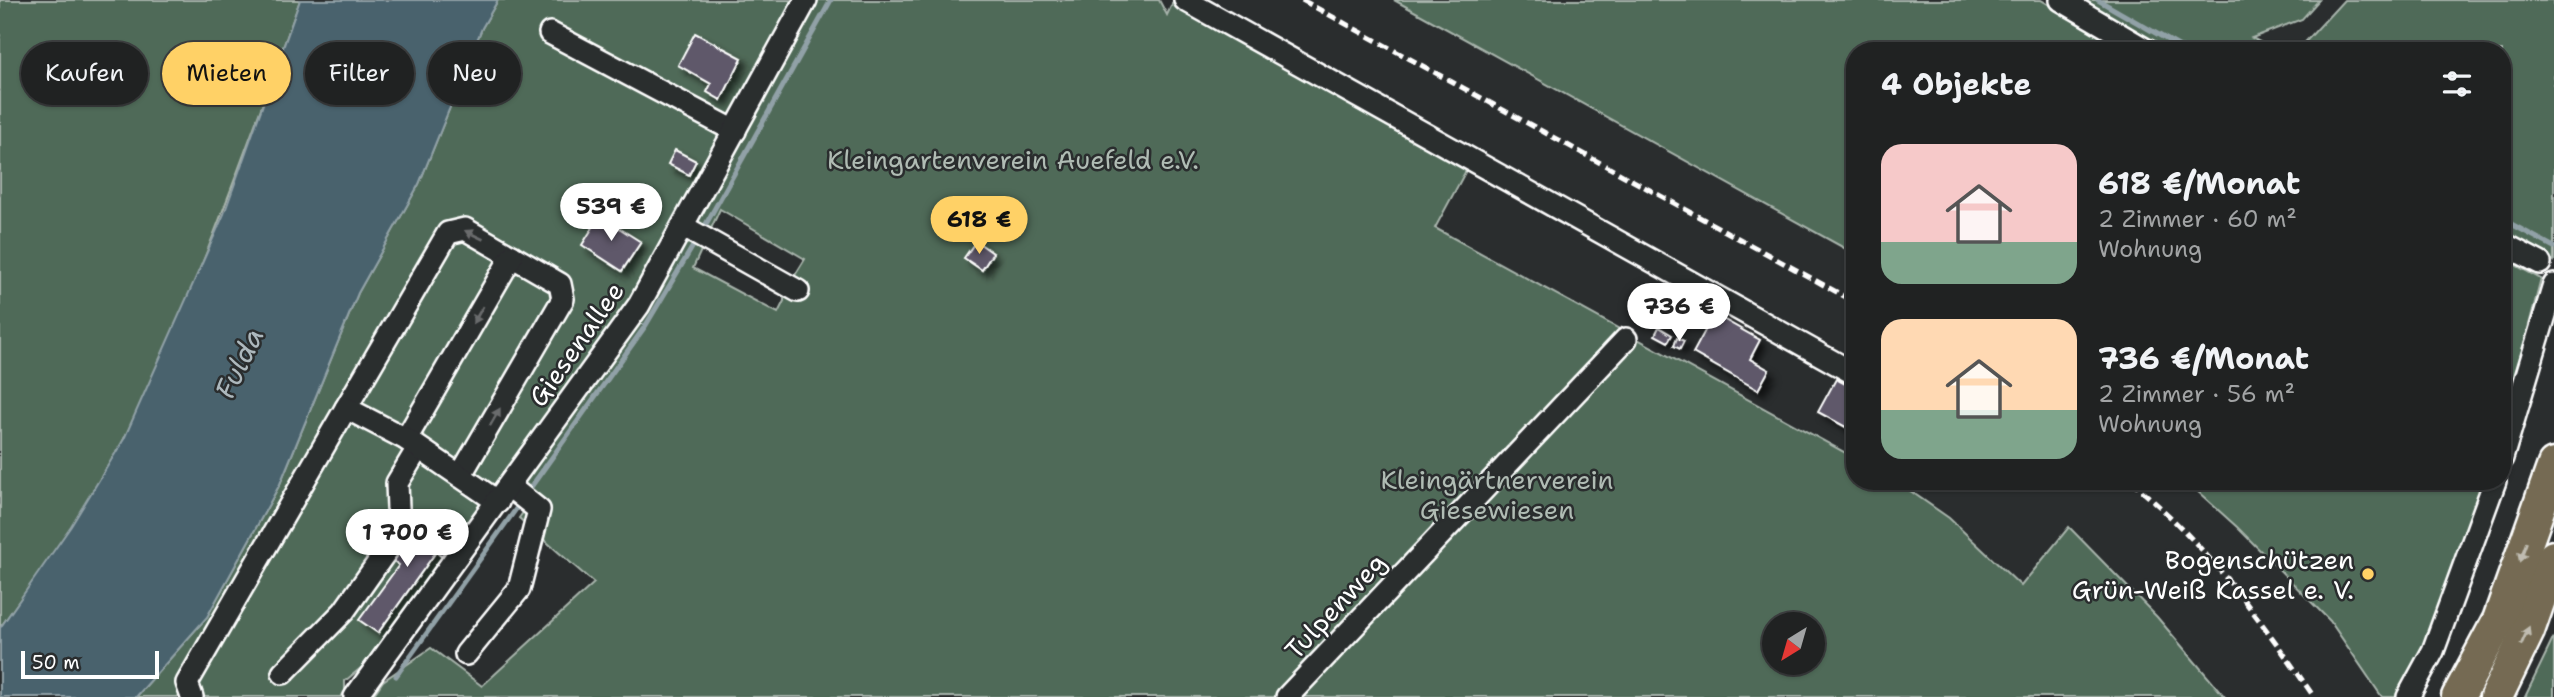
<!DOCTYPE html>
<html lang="de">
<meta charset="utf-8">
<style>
:root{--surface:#202222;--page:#282a2a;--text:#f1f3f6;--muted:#a2a4a5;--line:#3d3f40;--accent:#ffd166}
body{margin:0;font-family:"Shantell Sans",sans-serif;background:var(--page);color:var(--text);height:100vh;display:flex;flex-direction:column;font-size:26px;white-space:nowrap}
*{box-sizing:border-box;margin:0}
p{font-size:23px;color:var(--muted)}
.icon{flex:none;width:38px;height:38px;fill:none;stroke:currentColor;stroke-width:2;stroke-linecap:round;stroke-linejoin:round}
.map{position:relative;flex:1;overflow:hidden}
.sheet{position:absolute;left:1846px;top:42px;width:665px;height:448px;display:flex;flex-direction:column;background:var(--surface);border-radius:28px;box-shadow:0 2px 5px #0004,0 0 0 2px var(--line)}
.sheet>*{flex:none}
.guide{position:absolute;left:21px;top:42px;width:665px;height:63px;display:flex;gap:14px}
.needle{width:46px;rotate:217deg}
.controls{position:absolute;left:1762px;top:612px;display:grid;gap:14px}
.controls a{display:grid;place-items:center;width:63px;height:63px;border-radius:50%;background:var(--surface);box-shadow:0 2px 5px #0004,0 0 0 2px var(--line);font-size:35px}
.scale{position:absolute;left:21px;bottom:18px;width:138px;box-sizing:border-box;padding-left:7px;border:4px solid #fff;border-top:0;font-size:19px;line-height:24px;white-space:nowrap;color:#fff;-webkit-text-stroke:5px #2a2d2e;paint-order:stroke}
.price{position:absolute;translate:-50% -60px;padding:0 16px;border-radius:24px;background:#fff;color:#222;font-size:23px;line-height:46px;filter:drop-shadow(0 2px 4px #0008)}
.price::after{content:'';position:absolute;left:50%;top:42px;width:21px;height:16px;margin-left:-10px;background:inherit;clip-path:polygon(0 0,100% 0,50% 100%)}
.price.selected{background:var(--accent);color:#111}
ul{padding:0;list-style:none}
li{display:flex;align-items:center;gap:21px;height:175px;padding:0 35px}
li span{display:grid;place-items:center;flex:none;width:196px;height:140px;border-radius:21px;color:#555}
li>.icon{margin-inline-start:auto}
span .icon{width:84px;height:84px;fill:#fffc;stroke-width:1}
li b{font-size:30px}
h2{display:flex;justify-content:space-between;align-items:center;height:84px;padding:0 35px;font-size:30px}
.pill{padding:0 24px;border-radius:32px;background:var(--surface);box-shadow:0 2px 5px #0004,0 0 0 2px var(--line);font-size:24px;line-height:63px}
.pill.selected{background:var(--accent);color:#111}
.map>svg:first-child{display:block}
.green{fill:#506a58;stroke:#a8b4ac;stroke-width:2;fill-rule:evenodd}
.water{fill:#48626d;stroke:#91a1a7;stroke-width:2}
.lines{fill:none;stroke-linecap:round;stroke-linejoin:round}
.stream{stroke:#91a1a7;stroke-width:5}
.building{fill:#5e596a;stroke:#fff;stroke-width:2;filter:url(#shadow)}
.minor-casing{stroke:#fff;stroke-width:26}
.highway-casing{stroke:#fff;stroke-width:37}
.minor{stroke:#2a2d2e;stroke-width:21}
.highway{stroke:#746b52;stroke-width:32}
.rail{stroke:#fff;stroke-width:5;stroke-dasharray:10 5;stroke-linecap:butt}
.oneway{fill:#6a6c6d}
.oneway2{fill:#c0bcb1}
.poi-dot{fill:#ffd166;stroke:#2a2d2e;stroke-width:2.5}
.labels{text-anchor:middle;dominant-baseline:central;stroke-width:5;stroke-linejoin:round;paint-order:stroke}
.park-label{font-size:26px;fill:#b0bcb4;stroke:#2a2d2e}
.street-label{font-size:26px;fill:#fff;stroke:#2a2d2e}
.poi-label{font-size:26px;fill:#fff;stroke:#2a2d2e;text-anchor:end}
.water-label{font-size:28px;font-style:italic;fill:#adb8bd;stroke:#2a2d2e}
</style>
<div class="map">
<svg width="2554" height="697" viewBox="0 0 2554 697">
<defs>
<filter id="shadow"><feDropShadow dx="6" dy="6" stdDeviation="3.5" flood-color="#0009"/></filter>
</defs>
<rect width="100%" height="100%" fill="#2a2d2e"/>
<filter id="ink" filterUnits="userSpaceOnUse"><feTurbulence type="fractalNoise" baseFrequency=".0143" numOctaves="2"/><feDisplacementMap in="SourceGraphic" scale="14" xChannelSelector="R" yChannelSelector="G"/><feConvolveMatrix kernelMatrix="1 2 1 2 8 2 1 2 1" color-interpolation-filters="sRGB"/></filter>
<g filter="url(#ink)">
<g class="green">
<path d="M0,0H300C247,148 195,296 125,437C92,505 43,566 0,628Z"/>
<path d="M498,0H1159L1167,15L1173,2L1469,165L1435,228L1855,458V481H1896L1949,518L2021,586L2069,527L2157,617L2225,697H372L383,681L431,648L482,686L594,583L519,518L534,497L502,474L362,667L345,681V691L341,697H136L207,617L280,484L358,293L419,184L482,28ZM720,209L805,259L784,293V301L778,313L693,268ZM1774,625H1813V663H1774Z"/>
<path d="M1394,0H2041L2127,51H1855V254Z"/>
<path d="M2080,0H2319L2302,19L2252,38L2277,51H2166Z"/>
<path d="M2344,0H2554V261L2503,233L2502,51H2297Z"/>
<path d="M2503,258L2541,279L2503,424Z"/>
<path d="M2186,481H2484L2423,649L2398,697H2382L2330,621L2237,527Z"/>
<path d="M2554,637V697H2525Z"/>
</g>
<path class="water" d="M300,0H498L482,28L419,184L358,293L280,484L207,617L136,697H0V628L71,526L124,439L224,214Z"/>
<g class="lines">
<g class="stream">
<path d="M2098,0L2187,51"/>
<path d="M2502,219L2554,247"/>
<path d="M701,233L831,0"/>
<path d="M526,494L646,325L696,241"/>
<path d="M396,676L521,502"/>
</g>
</g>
<g class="building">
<path d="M695,33L742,58L721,100L707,92L711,84L678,65Z"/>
<path d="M675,150L696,161L689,175L668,164Z"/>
<path d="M600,216L641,242L622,271L582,245Z"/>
<path d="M976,241L993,253L982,270L964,258Z"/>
<path d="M1714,314L1760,340L1750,359L1769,370L1758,390L1693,353Z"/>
<path d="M1659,327L1672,335L1668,342L1655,335Z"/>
<path d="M1677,338L1684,341L1680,349L1674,346Z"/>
<path d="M1836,379L1855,389V432L1818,412Z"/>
<path d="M423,514L455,536L441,556L436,552L378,633L359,620L399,565L391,559Z"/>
</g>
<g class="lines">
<g class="minor-casing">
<g id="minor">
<path d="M1185,0L1855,374"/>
<path d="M2061,0L2148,51"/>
<path d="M550,33L735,131"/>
<path d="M684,227L798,291"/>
<path d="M2502,243L2540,263"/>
<path d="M346,408L448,233L465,229L560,284L563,299L460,476"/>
<path d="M406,439L512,256"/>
<path d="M2502,458L2554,285"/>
<path d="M466,654L519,589L539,510L509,486"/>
<path d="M283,673L344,611L399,533L397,483L418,448"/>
<path d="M192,697L187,683L346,408L406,439L498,502"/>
<path d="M355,697L639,305L806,0"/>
<path d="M1287,697L1626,339"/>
<path d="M2408,697L2433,651L2495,481"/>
</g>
</g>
<g class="highway-casing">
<g id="highway">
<path d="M2458,697L2499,620L2554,465"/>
<path d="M2496,697L2528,631L2554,557"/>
</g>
</g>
<use href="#minor" class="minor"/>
<use href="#highway" class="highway"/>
<g class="rail">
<path d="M1302,0L1855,302"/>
<path d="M2130,481C2204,541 2261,620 2314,697"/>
</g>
</g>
<defs><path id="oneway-solid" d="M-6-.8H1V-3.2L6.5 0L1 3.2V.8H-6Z" transform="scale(1.75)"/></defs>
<g class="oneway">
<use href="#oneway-solid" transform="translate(474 235) rotate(-154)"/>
<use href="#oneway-solid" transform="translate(478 315) rotate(120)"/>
<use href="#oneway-solid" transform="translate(495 417) rotate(-60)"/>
</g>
<g class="oneway2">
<use href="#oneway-solid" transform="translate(2523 552) rotate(110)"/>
<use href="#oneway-solid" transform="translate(2525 636) rotate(-66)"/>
</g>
</g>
<circle class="poi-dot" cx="2368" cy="574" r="7"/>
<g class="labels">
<g class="park-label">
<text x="1013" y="159">Kleingartenverein Auefeld e.V.</text>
<text x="1497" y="479">Kleingärtnerverein<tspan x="1497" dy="30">Giesewiesen</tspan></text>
</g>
<g class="street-label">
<text transform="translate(576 344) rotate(-55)">Giesenallee</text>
<text transform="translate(1335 606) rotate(-47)">Tulpenweg</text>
</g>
<g class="poi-label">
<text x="2354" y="559">Bogenschützen<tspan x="2354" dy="30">Grün-Weiß Kassel e. V.</tspan></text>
</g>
<g class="water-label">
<text transform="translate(239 363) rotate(-64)">Fulda</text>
</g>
</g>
</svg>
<div class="controls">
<a><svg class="needle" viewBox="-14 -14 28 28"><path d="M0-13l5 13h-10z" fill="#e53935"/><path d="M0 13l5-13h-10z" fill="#a2a4a5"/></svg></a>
</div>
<div class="scale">50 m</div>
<b class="price" style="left:611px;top:243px">539 €</b>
<b class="price selected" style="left:979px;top:256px">618 €</b>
<b class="price" style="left:1679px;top:343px">736 €</b>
<b class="price" style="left:407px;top:569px">1 700 €</b>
<div class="guide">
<a class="pill">Kaufen</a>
<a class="pill selected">Mieten</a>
<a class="pill">Filter</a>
<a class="pill">Neu</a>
</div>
<section class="sheet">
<h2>4 Objekte<svg class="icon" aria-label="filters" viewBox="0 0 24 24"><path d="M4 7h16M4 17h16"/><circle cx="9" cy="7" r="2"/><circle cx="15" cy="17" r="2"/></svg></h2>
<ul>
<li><span style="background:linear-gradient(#f6c9c9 70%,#7fa58c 0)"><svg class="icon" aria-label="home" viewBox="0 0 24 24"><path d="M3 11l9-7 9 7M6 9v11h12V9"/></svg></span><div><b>618 €/Monat</b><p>2 Zimmer · 60 m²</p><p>Wohnung</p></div></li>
<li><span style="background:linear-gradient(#ffd9b3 65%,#7fa58c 0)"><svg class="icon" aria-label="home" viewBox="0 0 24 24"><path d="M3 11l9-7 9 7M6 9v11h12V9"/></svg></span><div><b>736 €/Monat</b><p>2 Zimmer · 56 m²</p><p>Wohnung</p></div></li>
</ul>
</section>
</div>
